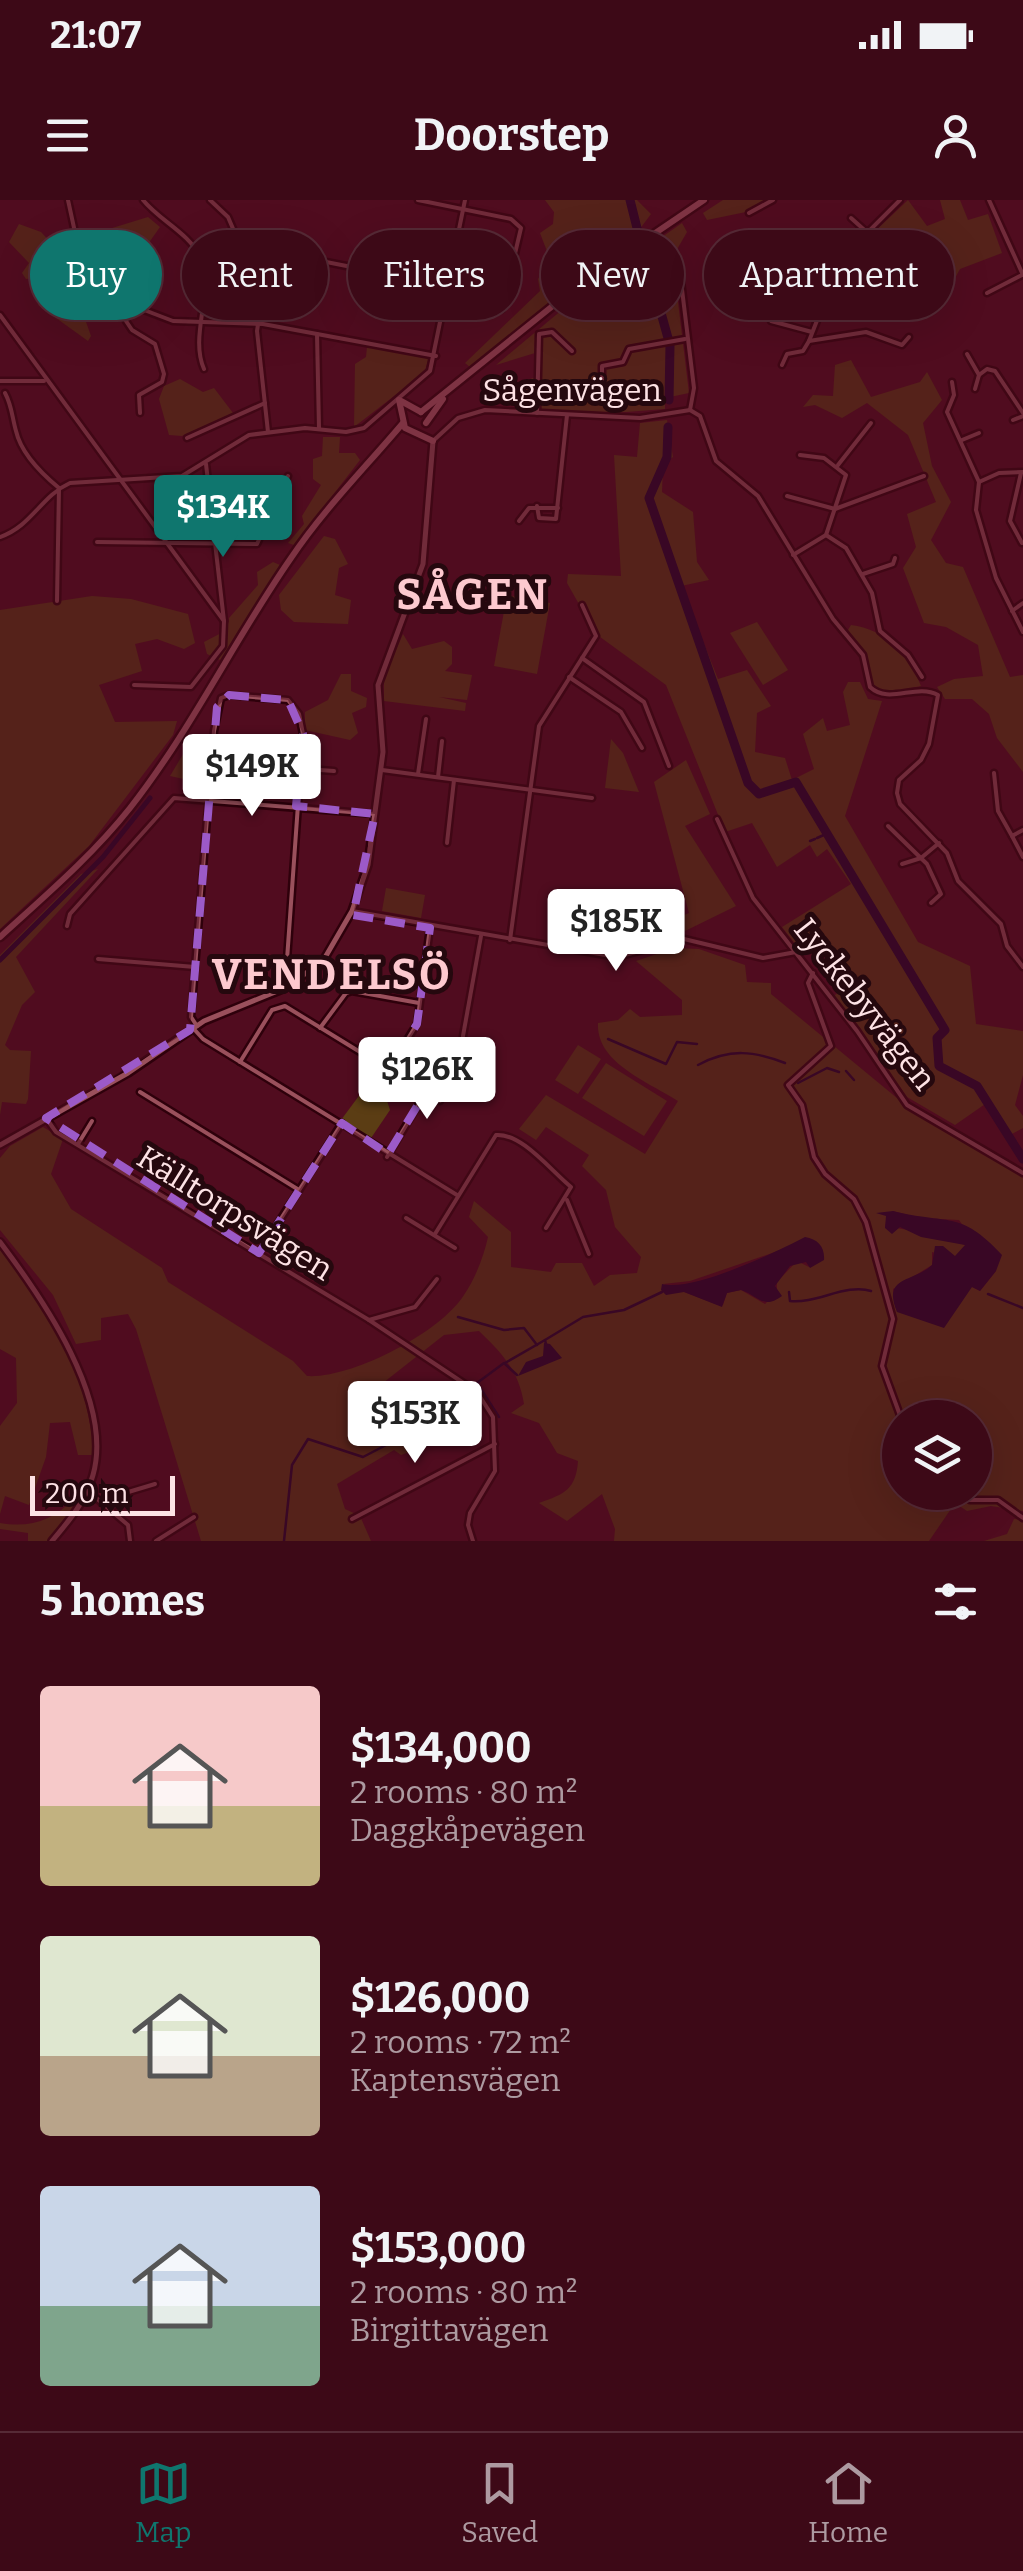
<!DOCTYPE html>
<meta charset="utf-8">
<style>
:root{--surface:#3d0917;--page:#441220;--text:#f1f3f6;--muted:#ad9aa1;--line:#562a36;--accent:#0f766e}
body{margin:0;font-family:Bitter,serif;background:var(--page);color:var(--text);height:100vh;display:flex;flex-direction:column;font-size:38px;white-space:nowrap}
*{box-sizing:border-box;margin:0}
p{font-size:32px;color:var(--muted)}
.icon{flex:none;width:55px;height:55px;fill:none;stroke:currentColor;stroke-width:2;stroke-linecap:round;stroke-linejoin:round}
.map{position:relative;height:1341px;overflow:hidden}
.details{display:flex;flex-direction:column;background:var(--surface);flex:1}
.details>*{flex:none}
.guide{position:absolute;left:30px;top:30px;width:965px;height:90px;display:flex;gap:20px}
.buttons{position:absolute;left:882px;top:1200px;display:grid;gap:20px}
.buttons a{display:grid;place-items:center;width:110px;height:110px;border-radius:50%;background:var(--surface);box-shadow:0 10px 40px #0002,0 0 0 2px var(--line);font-size:50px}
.scale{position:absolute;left:30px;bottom:25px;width:145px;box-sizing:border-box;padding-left:10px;border:5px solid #fde2e5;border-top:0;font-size:28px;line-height:35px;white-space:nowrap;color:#fde2e5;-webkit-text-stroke:8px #25080e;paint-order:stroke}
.price{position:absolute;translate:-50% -85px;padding:0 22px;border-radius:10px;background:#fff;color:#222;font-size:32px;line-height:65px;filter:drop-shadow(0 2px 5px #0008)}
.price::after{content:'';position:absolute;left:50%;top:60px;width:30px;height:22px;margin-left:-15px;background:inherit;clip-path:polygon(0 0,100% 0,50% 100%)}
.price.on{background:var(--accent);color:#fff}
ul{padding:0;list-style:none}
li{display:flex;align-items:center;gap:30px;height:250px;padding:0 40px}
li span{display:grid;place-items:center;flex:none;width:280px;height:200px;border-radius:10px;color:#555}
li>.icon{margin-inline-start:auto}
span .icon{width:120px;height:120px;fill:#fffc;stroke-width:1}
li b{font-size:42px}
h2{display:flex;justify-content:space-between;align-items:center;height:120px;padding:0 40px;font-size:42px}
.pill{padding:0 35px;border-radius:45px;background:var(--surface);box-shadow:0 10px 40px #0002,0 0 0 2px var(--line);font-size:35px;line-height:90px}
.pill.on{background:var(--accent);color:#fff}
.status{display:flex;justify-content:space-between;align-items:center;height:70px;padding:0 50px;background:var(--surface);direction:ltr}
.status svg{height:28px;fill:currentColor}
header{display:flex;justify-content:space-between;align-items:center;height:130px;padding:0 40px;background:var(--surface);font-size:45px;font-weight:700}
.tabs{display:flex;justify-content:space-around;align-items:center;height:140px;border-top:2px solid var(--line);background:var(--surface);font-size:28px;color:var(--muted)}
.tabs a{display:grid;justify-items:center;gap:5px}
.tabs .on{color:var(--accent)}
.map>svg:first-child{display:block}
.green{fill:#5b3d14;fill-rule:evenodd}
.water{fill:#1d002d}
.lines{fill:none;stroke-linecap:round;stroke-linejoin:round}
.stream{stroke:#1d002d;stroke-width:2.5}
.canal{stroke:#1d002d;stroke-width:5}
.river{stroke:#1d002d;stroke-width:9}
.minor-casing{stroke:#2e000b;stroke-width:9}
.tertiary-casing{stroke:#2e000b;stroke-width:10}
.secondary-casing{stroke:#2e000b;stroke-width:11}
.minor{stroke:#9a505c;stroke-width:4}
.tertiary{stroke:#9a505c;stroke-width:5}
.secondary{stroke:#b5626f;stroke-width:6}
.marked{fill:none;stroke:#9c5ac8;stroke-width:8;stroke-dasharray:20 12;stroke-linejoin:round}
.labels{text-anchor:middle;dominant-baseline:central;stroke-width:10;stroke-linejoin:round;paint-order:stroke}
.street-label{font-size:32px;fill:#fde2e5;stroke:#25080e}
.district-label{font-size:42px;font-weight:bold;letter-spacing:2.5px;fill:#fdc9cf;stroke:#25080e}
</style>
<div class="status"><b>21:07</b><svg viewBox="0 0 49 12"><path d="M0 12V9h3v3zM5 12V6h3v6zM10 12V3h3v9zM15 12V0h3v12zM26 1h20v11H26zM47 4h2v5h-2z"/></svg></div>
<header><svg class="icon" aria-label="menu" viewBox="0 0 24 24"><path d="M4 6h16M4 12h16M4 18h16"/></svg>Doorstep<svg class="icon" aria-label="person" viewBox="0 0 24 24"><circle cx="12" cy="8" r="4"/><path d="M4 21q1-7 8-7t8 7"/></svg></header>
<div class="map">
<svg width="1023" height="1341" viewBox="0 0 1023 1341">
<rect width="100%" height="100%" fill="#510c1f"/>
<g class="green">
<path d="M545,0H637L651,14L636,34L470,167L465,163L540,91L538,79L550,59L540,33L553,24L554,12Z"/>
<path d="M723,0H764L746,12L707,20L703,13Z"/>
<path d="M908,0L927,26L945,19L940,0H960L968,20L988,14L1002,53L960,69L948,91L918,81L886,103L885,53L854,51Z"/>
<path d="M148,17L160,27L143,51L129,50L119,58L96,33Z"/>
<path d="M682,23L687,32L676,51L674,69L689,193L665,198V209L613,213L517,209L521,182L536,177L535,153L496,165L581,94Z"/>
<path d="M19,24L41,32L53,45L51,61L73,85L91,136L88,141L38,105L51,88L43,77L26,79L22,73L29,63L9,42Z"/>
<path d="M367,147L429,158L424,173L354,227L355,164L366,157Z"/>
<path d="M851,160L871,197L920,182L927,172L942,200L923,223L932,266L951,302L931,340L946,363L963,367L1010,477L1023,475V572L997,538L989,514L972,499H945L937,487L954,479L983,476L978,445L946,427L924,423L903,368L916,347L907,314L936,302L908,235L867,203L842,218L815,205L803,207L813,195L833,196L835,165Z"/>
<path d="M180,179L203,192L214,188L233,213L182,236L169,235L159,199L164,186Z"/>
<path d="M667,220L673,257L663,264L662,292L693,312L697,362L709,380L681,386L718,479L747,470L771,506L757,513L755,552L785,558L792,580L814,569L803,534L823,518L827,531L850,525L843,492L848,482H860L868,499L882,501L845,616L918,742L970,766L976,824L1023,831V875L1015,905L1023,916V928L1010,935L988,902L955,925L907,897L834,796L848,784L817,744L802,753L782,727L851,684L827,649L817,657L810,645L777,667L752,623L725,632L666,485L596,434L567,383L568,374L621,376L614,255L637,257L640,223Z"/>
<path d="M323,237H340L339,253H355L360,260L294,345L288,343L304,324L302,316L321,285L313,279V259L322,256Z"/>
<path d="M324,336L335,339L348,364L339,368L335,395L351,400L348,424L294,422L281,410L279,395Z"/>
<path d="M273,362L280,365L220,460L207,454L204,442L227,430L229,418L258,385L257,372Z"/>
<path d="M507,395L550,403L537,474L494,466Z"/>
<path d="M92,396L131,399L188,414L195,443L184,449L157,439L135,444L142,471L99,485L115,522L177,521L173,535L89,646L0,729V410Z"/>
<path d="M757,422L788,470L763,485L730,433Z"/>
<path d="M851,425C885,429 909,455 921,486L885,493L873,487L868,461L848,430Z"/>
<path d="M403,434L412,449L444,441L452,447V464L445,471L472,475L467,500L439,497L466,503L465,511L384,501V478Z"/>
<path d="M341,474H351V491L367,498L366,507L352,513L358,533L350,540L305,530V512L328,500Z"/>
<path d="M611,539L623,553L639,592L605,588Z"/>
<path d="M191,541L208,555L206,584L170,576Z"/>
<path d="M686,560L710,614L685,626L736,706L685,731L677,718L689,713L654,582Z"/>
<path d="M98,669L16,757L35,792L22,805L5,845L10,850L31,851L28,899L26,904L2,902L0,915V755L81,674Z"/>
<path d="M386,688L425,695L421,718L382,711Z"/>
<path d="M663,720L673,736L636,749V743Z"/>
<path d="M675,748L699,749L745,765L747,782L771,783V794L903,903L1023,972V1311L991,1306L967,1311L955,1303L929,1341H614L615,1329L602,1294L567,1321L539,1303C565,1294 576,1289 578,1261L557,1253L539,1223L511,1213L524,1204C519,1171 502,1153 479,1131L444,1135L360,1201L406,1224L470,1187L481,1210L439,1229L443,1240L401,1255L394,1250L337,1284L345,1309L360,1316L371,1341H201L136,1129L128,1114L101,1118V1140L76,1144L53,1095L0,1030V958L10,946L43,927L63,939L51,974L71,1009L162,1068L168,1082L293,1161L307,1176C351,1179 440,1133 464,1095C475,1079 484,1056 488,1037L469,1017L474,1001L511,1032V1067L551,1072L556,1063H582L594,1086L610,1075L637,1073L641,1057L615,1027L606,990L582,966L589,955L546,927L536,940L519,929L546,895L645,954L678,901C649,882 596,863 598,823L618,820L630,809L640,817L682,815V800L636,761ZM893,1011L920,1018L959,1020L996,1071L980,1091L948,1075L897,1112L893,1089L932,1065V1052L956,1058L966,1045C943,1040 905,1026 885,1028L887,1016ZM784,1049L816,1061L809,1067L797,1061L777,1082V1092L765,1104L741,1090L727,1093L723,1105H718L663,1084L690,1081ZM900,1218H975V1292H900Z"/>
<path d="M578,845L601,859L578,894L555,880Z"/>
<path d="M606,863L667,901L644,936L582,898Z"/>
<path d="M370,881L383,888L390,910L369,941L341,920Z"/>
<path d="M0,1047C46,1102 92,1182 93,1255H78L70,1222L50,1223L46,1257L29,1305L5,1296L0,1314V1226L17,1203L16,1158L0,1149Z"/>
<path d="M74,1298L78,1301L48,1341H28V1333L0,1329V1323C30,1328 53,1321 74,1298Z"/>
<path d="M1014,1319L1023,1320V1341H984L1007,1334Z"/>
</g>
<g class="water">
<path d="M893,1011C947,1025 960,1009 1002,1055L996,1071L980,1091L972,1087L944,1128L897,1112C882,1076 912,1083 932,1065L935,1046H943L955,1056L965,1045L921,1037L900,1027L892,1034L885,1028L886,1016L876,1013Z"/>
<path d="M805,1037C818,1039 825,1047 824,1060L810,1068L806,1062L790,1066L775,1086L782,1096C763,1110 759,1096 741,1090L727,1093L722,1107L684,1092L666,1095L661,1090L662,1084C694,1092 776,1052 805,1037Z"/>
<path d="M544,1143L550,1144L562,1158L518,1176L526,1162L543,1156Z"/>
</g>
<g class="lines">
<g class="stream">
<path d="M817,638L826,634"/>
<path d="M810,641L815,639"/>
<path d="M608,839L666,864L677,842L697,844"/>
<path d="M698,865C730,848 754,851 785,863"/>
<path d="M846,871L854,880"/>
<path d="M798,883L827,868L839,872"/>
<path d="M789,1092L790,1101C816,1104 847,1083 871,1091"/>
<path d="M988,1094L1023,1108"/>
<path d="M458,1117L504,1130L524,1128L537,1145"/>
<path d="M546,1144L545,1140L583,1117L624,1110L662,1092"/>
<path d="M505,1163L545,1140"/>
<path d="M499,1217L477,1183L504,1163L517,1175"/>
<path d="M284,1341L292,1265L308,1239L363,1257L442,1216L469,1190"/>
</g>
<path class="canal" d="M0,760L103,657L150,598"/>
<g class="river">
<path d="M630,0L639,36"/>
<path d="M643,48L668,138"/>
<path d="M669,200L670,145"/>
<path d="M668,227L667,257L649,298L748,583L759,594L796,582L945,830L937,838L939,866L977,886L1023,959"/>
</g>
<g class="minor-casing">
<g id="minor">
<path d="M68,0L76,37L88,60L113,90L139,108L173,121L263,124L436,156"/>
<path d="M143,0C160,21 189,33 200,57C215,92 189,135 204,169"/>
<path d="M210,0L228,17L240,45L448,86"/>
<path d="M418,0L511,19L521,28L502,109L445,102"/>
<path d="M989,0L1023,75"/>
<path d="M749,13L773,0"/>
<path d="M851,18L870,35"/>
<path d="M674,62L680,73L694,188L690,210"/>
<path d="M987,93L1022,75"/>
<path d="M131,104L126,121L132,130L155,144L164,174L162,182L139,195L140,213"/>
<path d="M0,115L224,421"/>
<path d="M812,132L771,121L791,78L828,88"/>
<path d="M317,134L319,228"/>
<path d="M809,141L866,132L902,145L909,137"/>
<path d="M967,154L979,175L975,189"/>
<path d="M782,165L787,154L803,151L809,141L841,59L900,0"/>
<path d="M979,175L987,169L995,171L1023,213"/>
<path d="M0,181H44"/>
<path d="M952,182L954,195L947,212L979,282L976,310L996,378L1023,432"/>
<path d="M602,187V166L623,162L629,149L685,139"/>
<path d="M5,193C12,206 12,217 16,231C21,253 42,274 59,288L57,401"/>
<path d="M690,210L700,216L716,261L758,296L833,419L863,455L870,487C889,505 916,483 938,495L929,544L921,560L899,580L897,593L900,604L947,653L958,681L1001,724L1007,746L1023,767"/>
<path d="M537,213L539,134L552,132L572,151"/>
<path d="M1013,220L1023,216"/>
<path d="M268,232L257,131L269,53"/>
<path d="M187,238L265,203"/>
<path d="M962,240L979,233"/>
<path d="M433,241L458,218L485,210L640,218L690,210"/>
<path d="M838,265L871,223"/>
<path d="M1021,273L1010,321L1022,343"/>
<path d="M979,282L999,273L1023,272"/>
<path d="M787,296L835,309L924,276"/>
<path d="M537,306L539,318L556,319L567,215"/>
<path d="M519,321L529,308H558"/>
<path d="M826,335L846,348L872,393L880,431L908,455L922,477"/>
<path d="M0,337C32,326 41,296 70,283L182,276L249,235L305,228L346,232L364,228L430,171L465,0"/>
<path d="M97,342L257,344L288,276"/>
<path d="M793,355L826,335L846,275L824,258L800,255"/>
<path d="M863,374L893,364L895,358"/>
<path d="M1012,411L1023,403"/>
<path d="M582,458L644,502L669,566"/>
<path d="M569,477L621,512L642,548"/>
<path d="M134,485L191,487L223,446L224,421L206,264"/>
<path d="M264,566L334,571"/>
<path d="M382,570L592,598"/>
<path d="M994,573L998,611L1012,636L1023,630"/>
<path d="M418,574L426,519"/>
<path d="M438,577L442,541"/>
<path d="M717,619L753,698L857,831L907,905L1023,973"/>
<path d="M888,626L927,664L941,694L931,703"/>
<path d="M1012,636L1023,657"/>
<path d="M447,643L454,580"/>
<path d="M902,664L921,658L939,643"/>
<path d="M352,711L617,757L684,739L763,758L796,752"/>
<path d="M67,726L70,714L174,598L375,614"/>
<path d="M510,740L539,526L596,436L582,405"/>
<path d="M98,759L195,767"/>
<path d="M813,773L808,783L831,846L788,885L802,905L814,957L825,974L854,999L866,1022L893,1119L882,1166L901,1218"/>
<path d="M197,826L191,817L214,531L221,498L229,495L288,500L299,514L303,534L285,788"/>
<path d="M193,828L203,839L457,995"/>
<path d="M320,828L346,793L352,791L419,803"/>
<path d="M463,836L481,736"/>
<path d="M240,862L272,810L285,806L440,901"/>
<path d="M389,869L417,824L430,728"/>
<path d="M140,892L299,990"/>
<path d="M46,918L56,932L369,1120L477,1192L493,1217L495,1271L470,1313L468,1325L473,1341"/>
<path d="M78,944L92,921"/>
<path d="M387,957L437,874"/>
<path d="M567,1000L589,1054"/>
<path d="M406,1018L455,1048"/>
<path d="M435,1034L496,935C522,933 551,971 571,987L546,1028"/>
<path d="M259,1053L342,923"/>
<path d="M369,1120L415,1107L437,1079"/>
<path d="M88,1291L128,1325L130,1341"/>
<path d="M962,1292L970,1300H998L1023,1318"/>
<path d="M111,1309L125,1293L155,1284"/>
<path d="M352,1319L495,1244"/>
<path d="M156,1341L194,1317"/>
</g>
</g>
<g class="tertiary-casing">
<g id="tertiary">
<path d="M0,945L128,873L204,821L285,788L323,761L352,711L368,665L383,552L378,485L423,364L433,241"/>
<path d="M0,1042C43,1099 114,1201 93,1275C86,1301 69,1321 52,1341"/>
</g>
</g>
<g class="secondary-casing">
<g id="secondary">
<path d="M399,200L405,228L433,241"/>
<path d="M401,201L421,212"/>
<path d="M421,212L580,84L704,0"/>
<path d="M426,223L443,199"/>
<path d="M0,737C45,696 92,656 130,608C192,529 234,440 291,358C324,309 365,268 403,223"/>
</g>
</g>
<use href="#minor" class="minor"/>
<use href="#tertiary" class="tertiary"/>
<use href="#secondary" class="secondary"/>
</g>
<path d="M0 0H1023V1341H0ZM229,495L288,500L303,534L296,606L375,614L353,715L430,728L417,824L388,870L425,893L388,954L342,923L259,1053L46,918L190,830L217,507Z" fill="#510c1f" fill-opacity=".55" fill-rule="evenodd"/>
<path class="marked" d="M229,495L288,500L303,534L296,606L375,614L353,715L430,728L417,824L388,870L425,893L388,954L342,923L259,1053L46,918L190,830L217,507Z"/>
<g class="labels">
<g class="street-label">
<text x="572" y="190">Sågenvägen</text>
<text transform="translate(865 804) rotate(52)">Lyckebyvägen</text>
<text transform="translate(235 1013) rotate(32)">Källtorpsvägen</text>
</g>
<g class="district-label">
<text x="473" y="395">SÅGEN</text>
<text x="332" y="775">VENDELSÖ</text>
</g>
</g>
</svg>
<div class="buttons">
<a><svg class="icon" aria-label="layers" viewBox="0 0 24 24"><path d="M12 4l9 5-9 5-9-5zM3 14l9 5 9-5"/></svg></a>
</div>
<div class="scale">200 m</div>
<b class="price on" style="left:223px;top:360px">$134K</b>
<b class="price" style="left:252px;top:619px">$149K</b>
<b class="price" style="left:616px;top:774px">$185K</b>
<b class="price" style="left:427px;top:922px">$126K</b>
<b class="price" style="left:415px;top:1266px">$153K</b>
<div class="guide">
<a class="pill on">Buy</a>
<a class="pill">Rent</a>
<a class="pill">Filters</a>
<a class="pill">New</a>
<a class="pill">Apartment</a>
</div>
</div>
<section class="details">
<h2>5 homes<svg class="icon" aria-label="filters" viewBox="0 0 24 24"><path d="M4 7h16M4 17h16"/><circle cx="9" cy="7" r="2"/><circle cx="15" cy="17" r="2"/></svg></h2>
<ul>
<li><span style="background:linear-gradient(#f6c9c9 60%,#c2b280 0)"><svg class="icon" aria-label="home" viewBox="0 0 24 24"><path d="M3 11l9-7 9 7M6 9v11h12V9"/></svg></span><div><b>$134,000</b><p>2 rooms · 80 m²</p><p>Daggkåpevägen</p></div></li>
<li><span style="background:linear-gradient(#dfe7d0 60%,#b9a48a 0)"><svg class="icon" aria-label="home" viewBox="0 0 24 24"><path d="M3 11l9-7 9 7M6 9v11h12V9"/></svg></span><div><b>$126,000</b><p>2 rooms · 72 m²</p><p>Kaptensvägen</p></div></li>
<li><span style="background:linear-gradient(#c9d6e8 60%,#7fa58c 0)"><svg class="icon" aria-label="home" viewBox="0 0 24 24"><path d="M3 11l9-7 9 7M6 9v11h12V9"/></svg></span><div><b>$153,000</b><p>2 rooms · 80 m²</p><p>Birgittavägen</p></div></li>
</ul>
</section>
<nav class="tabs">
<a class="on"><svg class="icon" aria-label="map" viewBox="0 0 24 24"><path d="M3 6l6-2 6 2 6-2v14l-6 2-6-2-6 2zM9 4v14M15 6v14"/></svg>Map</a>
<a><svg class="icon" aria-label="saved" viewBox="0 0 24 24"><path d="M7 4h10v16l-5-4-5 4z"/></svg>Saved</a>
<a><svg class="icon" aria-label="home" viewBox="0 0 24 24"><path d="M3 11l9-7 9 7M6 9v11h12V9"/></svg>Home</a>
</nav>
